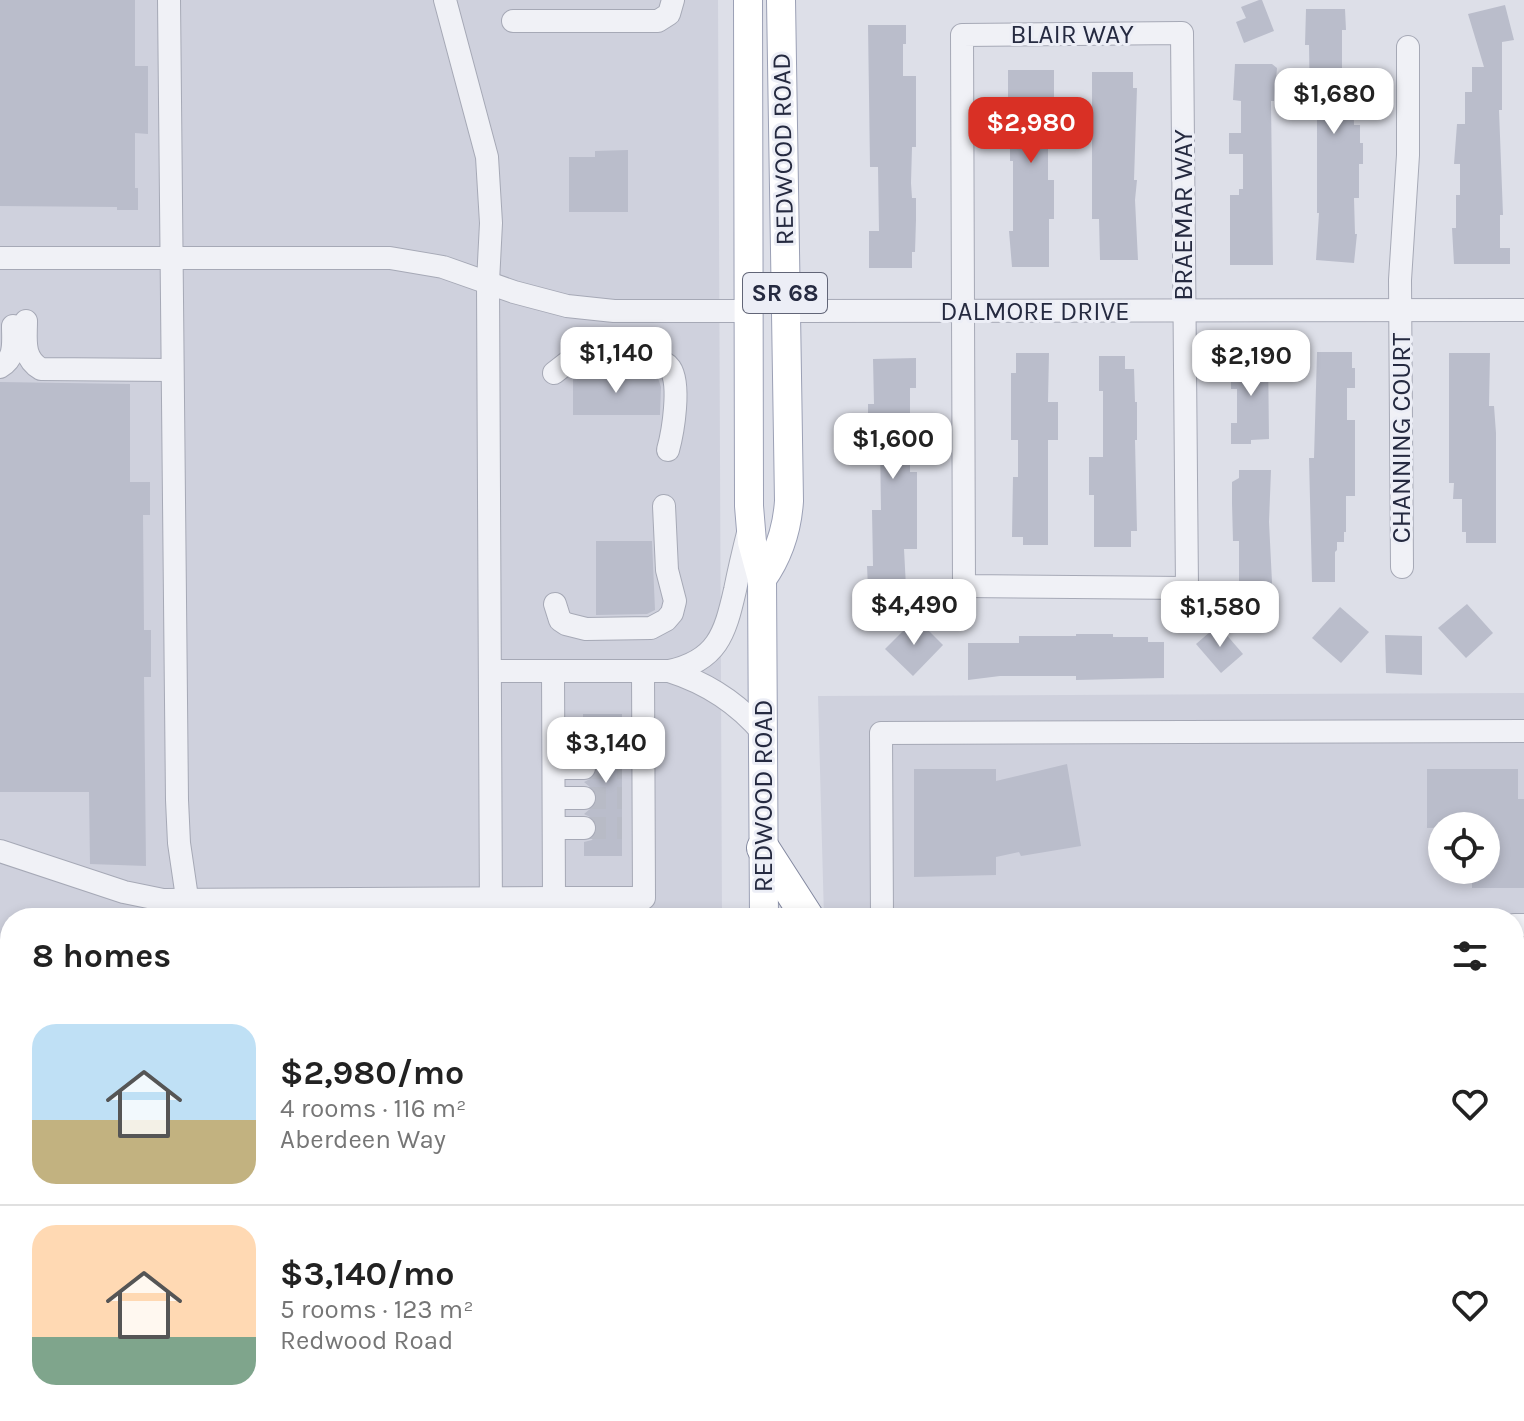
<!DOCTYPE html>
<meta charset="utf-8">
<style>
:root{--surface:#fff;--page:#f6f6f6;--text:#222;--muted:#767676;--line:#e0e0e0;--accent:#d93025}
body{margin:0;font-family:Karla,sans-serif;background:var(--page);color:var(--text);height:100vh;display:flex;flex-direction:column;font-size:30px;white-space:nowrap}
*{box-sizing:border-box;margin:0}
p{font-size:26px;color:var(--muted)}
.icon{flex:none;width:44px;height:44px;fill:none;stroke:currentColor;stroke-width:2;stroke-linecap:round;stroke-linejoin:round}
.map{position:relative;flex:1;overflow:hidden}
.panel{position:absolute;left:0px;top:908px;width:1524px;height:514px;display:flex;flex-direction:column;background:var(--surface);border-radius:32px 32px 0 0;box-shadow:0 4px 12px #0003}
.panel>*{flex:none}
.fabs{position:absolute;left:1428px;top:812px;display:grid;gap:16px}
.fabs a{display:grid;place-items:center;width:72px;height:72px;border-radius:50%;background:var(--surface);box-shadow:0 4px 12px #0003;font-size:40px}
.price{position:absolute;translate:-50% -68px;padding:0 18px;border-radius:16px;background:#fff;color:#222;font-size:26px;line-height:52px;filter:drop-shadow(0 2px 4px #0008)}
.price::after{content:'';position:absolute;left:50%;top:48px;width:24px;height:18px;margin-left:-12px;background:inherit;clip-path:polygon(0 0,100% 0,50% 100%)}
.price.current{background:var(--accent);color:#fff}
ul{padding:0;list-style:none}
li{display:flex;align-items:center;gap:24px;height:200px;padding:0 32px}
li+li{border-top:2px solid var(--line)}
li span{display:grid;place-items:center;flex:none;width:224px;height:160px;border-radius:24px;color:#555}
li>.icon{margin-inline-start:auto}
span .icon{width:96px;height:96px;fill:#fffc;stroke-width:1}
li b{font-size:34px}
h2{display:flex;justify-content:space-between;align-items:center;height:96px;padding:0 32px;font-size:34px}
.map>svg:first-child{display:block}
.built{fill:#cfd1dd;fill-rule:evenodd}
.building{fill:#babdcb}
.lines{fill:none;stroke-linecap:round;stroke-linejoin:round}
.minor-tunnel{stroke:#b8bbc6;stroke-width:22;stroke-dasharray:22 11;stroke-linecap:butt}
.minor-casing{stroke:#a6a9b6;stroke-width:24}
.major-casing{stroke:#9ba0b5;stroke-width:30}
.highway-casing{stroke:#8389a0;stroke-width:34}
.minor{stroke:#f0f1f6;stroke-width:22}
.major{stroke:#fff;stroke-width:28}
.highway{stroke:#fff;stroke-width:32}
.labels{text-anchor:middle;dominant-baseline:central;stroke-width:6;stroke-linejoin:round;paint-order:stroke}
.shield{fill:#eceef6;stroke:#616577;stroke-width:2}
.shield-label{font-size:24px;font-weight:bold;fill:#252a40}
.street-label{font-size:26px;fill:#252a40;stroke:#eceef6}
</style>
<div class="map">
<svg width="1524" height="1421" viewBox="0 0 1524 1421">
<rect width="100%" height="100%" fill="#dddfe8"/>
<g class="built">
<path d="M0,0H718L722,918H10V1081L0,1077Z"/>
<path d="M1524,693V1141H1514V918H824L818,696ZM1442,826H1486V870H1442Z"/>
</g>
<g class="building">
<path d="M0,0H135V66H148V134L135,133V188H138V210H117V207L0,206Z"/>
<path d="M1259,0H1262L1274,31L1244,43L1236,22L1246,18L1241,7Z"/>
<path d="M1505,5L1514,40L1502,42V110H1499L1503,215H1500V248H1510V264H1454L1452,228H1456V195H1460V164H1454L1457,124H1465V92H1472V67H1484L1468,14Z"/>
<path d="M1306,9H1345L1346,30H1342V71H1348V89H1353L1354,125H1360V143H1363V164H1359V198H1354L1355,234H1357L1354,263L1316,260L1319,213H1317V110L1310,111L1309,45H1305Z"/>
<path d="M868,25H906V44H903V76H916V147H912L911,183L912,198H916V220L915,252H912V268H869V231H879L878,167H870Z"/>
<path d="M1235,64H1272L1277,68L1274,101H1271L1273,265H1230V195H1239V189H1243V154H1229V133H1241V101L1233,100Z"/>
<path d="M1008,70H1054V109H1048V180H1054V219H1049V267H1012L1009,231H1013V161H1010V146H1008Z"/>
<path d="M1092,72H1133V88H1137L1134,180H1137L1135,200L1138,260H1100L1099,219H1092Z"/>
<path d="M628,150V212H569V157H595V151Z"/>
<path d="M1238,352H1268L1269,439L1251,440V444H1231V423H1237V389H1231V369H1238Z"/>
<path d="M1317,352H1352V368H1355V388H1347V420H1355V496H1346V532H1344V542H1337V550L1335,552V582H1312L1309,458H1314Z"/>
<path d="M1016,353H1049L1048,402H1058V440H1048V545H1023V537H1012L1013,477H1018V440H1011V373H1016Z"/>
<path d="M1449,353H1490L1489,406H1494L1496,433V543H1466V532H1462V499H1453L1454,483H1449Z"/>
<path d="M1099,356H1125V369H1134L1135,402H1137V440H1135L1137,531H1131V547H1094V495H1089V457H1103V391H1099Z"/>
<path d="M916,358V388H910V419H917V442H910V472H917V549H904L907,606L869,608L867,566H873L872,510H881L880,442H868V404H874L873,359Z"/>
<path d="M577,373L657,375L661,387L660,415H573V376Z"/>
<path d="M0,382L130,384V482H150V515H143L144,630H151V677H144L146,866L90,864L89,792H0Z"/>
<path d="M1239,470H1271L1269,522L1274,622H1239V541H1233L1232,503V482L1239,478Z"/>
<path d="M596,541H652L655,610L647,614L596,615Z"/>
<path d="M1467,604L1493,633L1466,658L1438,628Z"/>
<path d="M1340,607L1369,632L1341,663L1312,638Z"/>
<path d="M916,618L943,645L913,676L885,649Z"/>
<path d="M1218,625L1243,654L1221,673L1196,644Z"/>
<path d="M1076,634H1113V637H1148V642H1164V678L1076,680V676H1000L968,680V643H1019V636H1076Z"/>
<path d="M1385,635L1422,636V675L1386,673Z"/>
<path d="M583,714H622V856H584V842L592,840L598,829L596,820L584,814L596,804V792L584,782L596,776L598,767L592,756L584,754L595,746L597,737L591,726L583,724Z"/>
<path d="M1067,764L1081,846L1021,856L1019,852L996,857V875L914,877V769H996V781Z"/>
<path d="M1427,769H1518V799H1524V888H1472V870H1486V826L1427,828Z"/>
</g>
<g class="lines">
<g class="minor-tunnel">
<path d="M583,738H622"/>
<path d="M584,768H622"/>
<path d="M584,798H622"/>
<path d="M584,828H622"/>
</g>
<g class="minor-casing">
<g id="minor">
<path d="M169,0L177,800L179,843L190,918"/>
<path d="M445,0L487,157L491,223L488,282L491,918"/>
<path d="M513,21H658L669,14L673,0"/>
<path d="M1182,33L1187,588L964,586L962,35Z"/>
<path d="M0,258H390L443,267L514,292L567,306L614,311H747"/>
<path d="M786,311L1524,310"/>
<path d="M26,321C26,339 22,358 41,369L172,370"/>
<path d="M0,367C16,358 13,343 13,326"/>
<path d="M554,373L572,359H654C660,361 666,362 670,368C681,384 673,432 668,450"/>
<path d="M1402,567L1400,280L1408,155V47"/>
<path d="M555,604L560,620L566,624L586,629L651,628L666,620L672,613L675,601L667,570L664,506"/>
<path d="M490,671H669C717,661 725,634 735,590C739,570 744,549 749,529"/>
<path d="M553,671L554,898H644L643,671"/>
<path d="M669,671C707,683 737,702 763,733"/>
<path d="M554,738H583"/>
<path d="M554,768H584"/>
<path d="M554,798H584"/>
<path d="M554,828H584"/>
<path d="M0,851L124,892L163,900L554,898"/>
<path d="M882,918L881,733L1524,731"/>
<path d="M1514,925H1524"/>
<path d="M0,1008L10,1015"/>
</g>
</g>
<g class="major-casing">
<g id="major">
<path d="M748,0L749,506L752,542L762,579L764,918"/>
<path d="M762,579C779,555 787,531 789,501L781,0"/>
<path d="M765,1412V1421"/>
</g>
</g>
<g class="highway-casing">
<g id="highway">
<path d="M763,848L808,918"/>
<path d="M0,1110L10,1114"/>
<path d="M0,1161L10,1164"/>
<path d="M1514,1169L1524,1168"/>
<path d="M1514,1193H1524"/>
<path d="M1514,1228H1524"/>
<path d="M1514,1254L1524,1253"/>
<path d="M730,1412V1421"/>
<path d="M838,1421L841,1412"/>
</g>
</g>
<use href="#minor" class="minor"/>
<use href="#major" class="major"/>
<use href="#highway" class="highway"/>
</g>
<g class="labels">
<rect class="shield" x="743" y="273" width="84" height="40" rx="6"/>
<g class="shield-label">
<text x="785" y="293">SR 68</text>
</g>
<g class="street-label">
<text x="1072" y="34">BLAIR WAY</text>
<text transform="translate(783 149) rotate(-91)">REDWOOD ROAD</text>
<text transform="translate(1183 215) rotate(-90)">BRAEMAR WAY</text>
<text x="1035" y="311">DALMORE DRIVE</text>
<text transform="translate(1401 438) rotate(-90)">CHANNING COURT</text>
<text transform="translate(763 796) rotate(-90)">REDWOOD ROAD</text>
</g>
</g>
</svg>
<div class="fabs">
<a><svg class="icon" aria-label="locate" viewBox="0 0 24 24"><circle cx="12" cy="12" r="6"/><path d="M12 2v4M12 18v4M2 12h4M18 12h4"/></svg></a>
</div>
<b class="price" style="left:1334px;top:136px">$1,680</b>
<b class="price current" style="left:1031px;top:165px">$2,980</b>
<b class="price" style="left:616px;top:395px">$1,140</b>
<b class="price" style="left:1251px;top:398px">$2,190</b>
<b class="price" style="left:893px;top:481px">$1,600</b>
<b class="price" style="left:914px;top:647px">$4,490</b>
<b class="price" style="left:1220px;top:649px">$1,580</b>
<b class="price" style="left:606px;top:785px">$3,140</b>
<section class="panel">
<h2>8 homes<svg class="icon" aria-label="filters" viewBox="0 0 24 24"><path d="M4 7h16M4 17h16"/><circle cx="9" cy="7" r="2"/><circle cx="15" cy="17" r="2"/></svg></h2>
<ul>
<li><span style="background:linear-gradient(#bfe0f5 60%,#c2b280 0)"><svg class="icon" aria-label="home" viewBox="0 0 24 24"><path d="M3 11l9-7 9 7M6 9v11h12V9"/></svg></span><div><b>$2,980/mo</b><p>4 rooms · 116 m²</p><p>Aberdeen Way</p></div><svg class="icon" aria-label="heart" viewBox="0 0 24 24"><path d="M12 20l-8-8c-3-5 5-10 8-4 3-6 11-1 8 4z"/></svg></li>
<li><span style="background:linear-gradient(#ffd9b3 70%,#7fa58c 0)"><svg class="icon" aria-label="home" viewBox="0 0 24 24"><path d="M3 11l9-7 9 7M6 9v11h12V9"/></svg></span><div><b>$3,140/mo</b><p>5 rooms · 123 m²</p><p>Redwood Road</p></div><svg class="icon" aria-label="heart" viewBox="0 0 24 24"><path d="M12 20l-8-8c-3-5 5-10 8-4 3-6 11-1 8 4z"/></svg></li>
</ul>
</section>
</div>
